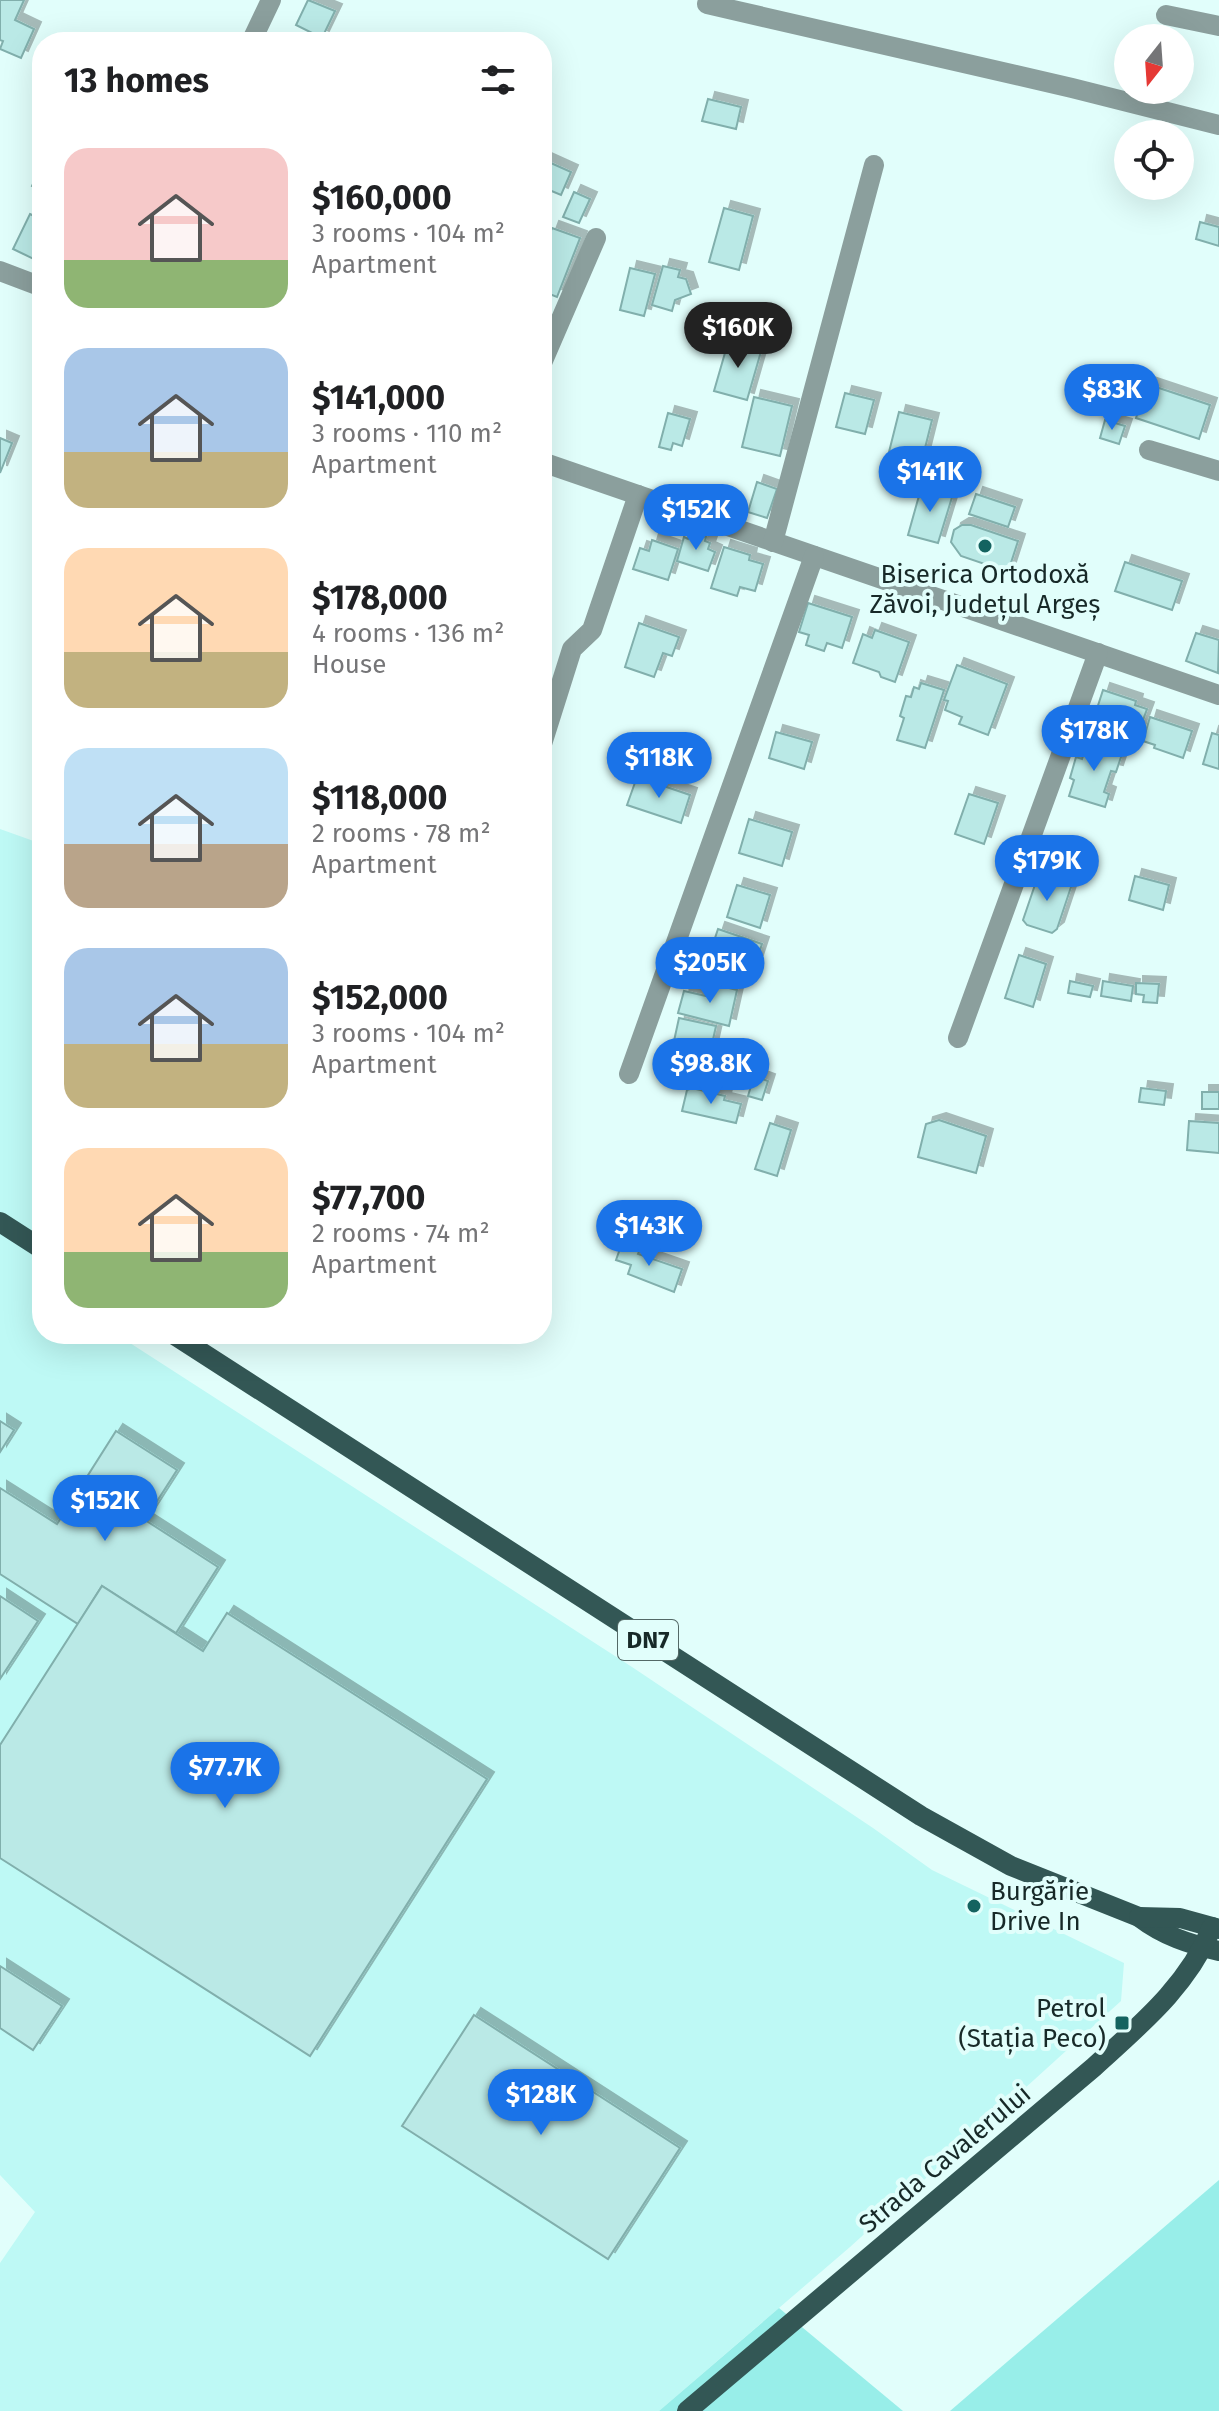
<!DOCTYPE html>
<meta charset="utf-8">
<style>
:root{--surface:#fff;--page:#f6f6f6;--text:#202124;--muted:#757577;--accent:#1a73e8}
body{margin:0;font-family:"Fira Sans",sans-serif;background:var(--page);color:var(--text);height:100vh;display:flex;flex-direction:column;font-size:30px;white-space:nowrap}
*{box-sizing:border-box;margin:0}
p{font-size:26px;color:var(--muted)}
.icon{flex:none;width:44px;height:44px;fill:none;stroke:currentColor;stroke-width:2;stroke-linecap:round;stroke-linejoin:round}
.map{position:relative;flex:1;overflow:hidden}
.drawer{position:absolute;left:32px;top:32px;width:520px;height:1312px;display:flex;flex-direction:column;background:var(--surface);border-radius:32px;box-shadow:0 8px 32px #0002}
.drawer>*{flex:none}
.needle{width:52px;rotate:197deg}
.fabs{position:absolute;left:1114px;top:24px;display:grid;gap:16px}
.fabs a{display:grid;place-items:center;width:80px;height:80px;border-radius:50%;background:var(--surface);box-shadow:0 8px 32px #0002;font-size:40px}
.price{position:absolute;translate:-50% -68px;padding:0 18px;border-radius:28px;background:var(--accent);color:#fff;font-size:26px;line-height:52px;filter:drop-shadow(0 2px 4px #0008)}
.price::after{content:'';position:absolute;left:50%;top:48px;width:24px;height:18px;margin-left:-12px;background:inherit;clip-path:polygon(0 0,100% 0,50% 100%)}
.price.current{background:#222;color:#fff}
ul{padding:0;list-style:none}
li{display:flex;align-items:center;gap:24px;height:200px;padding:0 32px}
li span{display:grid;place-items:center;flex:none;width:224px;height:160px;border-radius:24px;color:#555}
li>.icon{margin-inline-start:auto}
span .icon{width:96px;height:96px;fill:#fffc;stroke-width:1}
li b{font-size:34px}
h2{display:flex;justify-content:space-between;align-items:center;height:96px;padding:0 32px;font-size:34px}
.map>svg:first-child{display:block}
.built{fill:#bef9f5}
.green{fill:#98eee9}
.building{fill:#bae9e6;stroke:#81afac;stroke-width:2;filter:url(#shadow)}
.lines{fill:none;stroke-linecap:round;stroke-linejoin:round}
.minor{stroke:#8b9f9d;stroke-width:20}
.major{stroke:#335755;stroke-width:20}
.poi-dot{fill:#146360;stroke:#e1fefb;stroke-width:3}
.labels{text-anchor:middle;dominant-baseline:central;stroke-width:8;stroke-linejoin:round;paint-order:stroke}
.shield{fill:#e1fefb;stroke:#546967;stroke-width:2}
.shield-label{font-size:24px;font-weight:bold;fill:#172928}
.poi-label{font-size:26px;fill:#172928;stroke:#e1fefb}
.street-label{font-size:26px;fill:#172928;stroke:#e1fefb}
</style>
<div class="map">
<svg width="1219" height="2411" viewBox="0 0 1219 2411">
<defs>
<filter id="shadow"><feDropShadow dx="7" dy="-7" stdDeviation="0" flood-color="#0004"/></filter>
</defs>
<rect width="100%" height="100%" fill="#e1fefb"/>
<path class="built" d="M0,829L42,844V1250L32,1271L42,1279V1334H116L632,1667L873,1828L932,1870L1124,1963L1121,2001L850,2247L659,2411H0V2263L35,2212L0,2175Z"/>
<g class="green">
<path d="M1219,2180V2411H950Z"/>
<path d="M779,2308L903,2411H659Z"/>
</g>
<g class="building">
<path d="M0,0H24L15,20L34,29L21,58L0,49L3,41L0,40Z"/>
<path d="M308,0L335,11L322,38L296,25Z"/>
<path d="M708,99L741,107L736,129L702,121Z"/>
<path d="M542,159L571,172L561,195L542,187Z"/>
<path d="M42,164V191L32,186Z"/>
<path d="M574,192L590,199L579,223L563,217Z"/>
<path d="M724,208L753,216L739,270L709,262Z"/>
<path d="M30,214L42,220V263L13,249Z"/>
<path d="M1200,222L1219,227V246L1196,239Z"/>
<path d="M552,228L580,238L557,297L542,291V255Z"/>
<path d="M663,266L680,270L678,277L686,279L691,294L675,300L672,311L652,305Z"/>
<path d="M630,268L655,274L644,316L620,310Z"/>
<path d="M729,339L762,348L747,400L714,391Z"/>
<path d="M1147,384L1210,405L1199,439L1136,418Z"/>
<path d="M845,393L874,400L865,434L836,427Z"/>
<path d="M754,397L792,406L780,456L742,447Z"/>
<path d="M899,412L932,420L924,452L917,453L911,479L884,472Z"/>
<path d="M668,413L690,419L682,446L673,443L671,450L659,447Z"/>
<path d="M1105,420L1125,426L1119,444L1100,438Z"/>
<path d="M0,438L12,443L0,473Z"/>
<path d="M757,482L777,489L767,518L748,512Z"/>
<path d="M922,485L953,494L938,543L908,535Z"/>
<path d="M976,494L1015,507L1008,527L969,514Z"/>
<path d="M962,525H971L1018,541L1008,572L961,556L951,542L954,530Z"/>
<path d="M691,532L706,537L705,541L710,543L708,549L715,552L708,571L677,561L684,537L688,539Z"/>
<path d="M652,540L678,549L668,580L633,569L640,548L649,551Z"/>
<path d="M724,547L750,555L749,560L763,564L755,591L740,587L737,596L711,588Z"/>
<path d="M1125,562L1182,581L1172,610L1115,591Z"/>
<path d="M808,603L852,617L842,648L827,643L824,651L806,645L809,635L799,632Z"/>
<path d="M639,623L679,637L672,656L663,653L654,677L625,667Z"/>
<path d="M875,630L909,642L895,682L881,677L879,672L853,663L863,634L872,638Z"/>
<path d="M1196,633L1219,640L1218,673L1186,661Z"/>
<path d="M957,665L1007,684L988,735L959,724L962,717L945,710L948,701L944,700Z"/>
<path d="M921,683L944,690L925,748L897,740L904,718L900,716L906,696L911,697L914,687L919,689Z"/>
<path d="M1103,690L1136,701L1135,705L1147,709L1136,739L1092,724Z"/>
<path d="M1150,717L1192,731L1183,758L1154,748L1155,745L1143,741Z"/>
<path d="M776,732L812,742L804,769L769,758Z"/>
<path d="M1212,733L1219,735V769L1203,764Z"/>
<path d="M1088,740L1123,751L1116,772L1111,771L1104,792L1109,794L1105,807L1069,796L1074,780L1070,778L1076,757L1082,759Z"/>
<path d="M637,777L690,795L681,823L627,805Z"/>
<path d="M969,794L998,803L984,844L955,834Z"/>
<path d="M749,819L792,832L782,866L739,853Z"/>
<path d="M1039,873L1072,884L1057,929L1052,933L1027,925L1023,920Z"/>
<path d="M1135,876L1169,885L1163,910L1129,900Z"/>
<path d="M737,885L770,895L760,928L727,917Z"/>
<path d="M718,929L762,944L756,962L751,960L745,977L716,967L720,956L710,953Z"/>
<path d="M1019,955L1046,964L1033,1007L1005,998Z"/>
<path d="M1070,981L1093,986L1090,997L1068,993Z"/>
<path d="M1103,981L1133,986L1131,1001L1101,996Z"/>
<path d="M709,983L737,990L729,1026L678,1013L684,991L706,996Z"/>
<path d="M1136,983L1159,984L1157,1003L1143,1002L1144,995L1136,994Z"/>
<path d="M679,1018L716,1026L708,1062L676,1055L679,1042L674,1041Z"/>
<path d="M720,1055L736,1058L734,1071L717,1068Z"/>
<path d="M754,1076L768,1081L762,1100L748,1096Z"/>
<path d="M692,1088L725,1096L724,1100L741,1104L736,1123L682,1111L687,1090Z"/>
<path d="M1141,1088L1166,1091L1164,1105L1139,1102Z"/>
<rect x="1202" y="1092" width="17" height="17"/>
<path d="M939,1120L986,1136L976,1173L918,1157L926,1124Z"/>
<path d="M1189,1121L1219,1123V1153L1187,1150Z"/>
<path d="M770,1123L791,1130L777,1176L755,1169Z"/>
<circle cx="666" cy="1222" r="11"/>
<path d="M622,1243L640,1249L638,1254L682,1269L674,1292L628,1274L631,1265L616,1260Z"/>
<path d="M0,1421L14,1430L0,1452Z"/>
<path d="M116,1431L177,1470L145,1520L218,1567L176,1633L102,1586L78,1624L0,1574V1488L57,1524Z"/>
<path d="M102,1586L203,1651L227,1613L487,1779L310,2056L0,1858V1745Z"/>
<path d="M0,1596L38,1621L0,1679Z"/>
<path d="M0,1966L62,2006L33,2050L0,2028Z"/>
<path d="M474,2015L680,2148L608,2259L402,2126Z"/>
</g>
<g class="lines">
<g class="minor">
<path d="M707,4L1072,88L1219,125"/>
<path d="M1166,15L1219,26"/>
<path d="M251,42L271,0"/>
<path d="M0,271L42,287"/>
<path d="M542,363L596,238"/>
<path d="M1149,450L1219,471"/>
<path d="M542,462L1219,695"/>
<path d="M773,542L874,165"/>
<path d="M542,744L572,649L592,630L638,495"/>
<path d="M958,1038L1098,653"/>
<path d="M629,1074L814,556"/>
</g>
<g class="major">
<path d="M0,1222L42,1249"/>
<path d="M173,1334L921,1816L1011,1866L1139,1917C1164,1936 1189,1944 1219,1951"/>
<path d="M1139,1917L1180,1918L1219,1929"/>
<path d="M687,2411L1094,2067C1140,2025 1188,1986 1212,1927"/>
</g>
</g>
<g class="poi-dot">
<circle cx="985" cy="546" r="8"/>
<circle cx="974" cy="1906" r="8"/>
<rect x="1114" y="2015" width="16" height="16" rx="4"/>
</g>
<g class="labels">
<rect class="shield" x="618" y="1620" width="60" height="40" rx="6"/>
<g class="shield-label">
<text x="648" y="1640">DN7</text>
</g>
<g class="poi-label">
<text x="985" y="574">Biserica Ortodoxă<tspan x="985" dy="30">Zăvoi, Județul Argeș</tspan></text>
<text x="990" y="1891" text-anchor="start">Burgărie<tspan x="990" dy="30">Drive In</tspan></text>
<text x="1106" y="2008" text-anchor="end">Petrol<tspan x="1106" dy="30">(Stația Peco)</tspan></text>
</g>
<g class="street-label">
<text transform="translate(945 2159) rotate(-40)">Strada Cavalerului</text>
</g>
</g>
</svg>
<div class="fabs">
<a><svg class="needle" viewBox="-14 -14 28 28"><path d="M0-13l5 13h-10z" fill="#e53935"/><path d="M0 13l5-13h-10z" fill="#757577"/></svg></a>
<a><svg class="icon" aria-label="locate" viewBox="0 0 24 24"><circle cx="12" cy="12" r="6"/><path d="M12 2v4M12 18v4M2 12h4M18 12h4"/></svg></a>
</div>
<b class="price current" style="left:738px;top:370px">$160K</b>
<b class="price" style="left:1112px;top:432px">$83K</b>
<b class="price" style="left:930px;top:514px">$141K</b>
<b class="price" style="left:696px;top:552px">$152K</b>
<b class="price" style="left:1094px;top:773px">$178K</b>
<b class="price" style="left:659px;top:800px">$118K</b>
<b class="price" style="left:1047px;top:903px">$179K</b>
<b class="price" style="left:710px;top:1005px">$205K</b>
<b class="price" style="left:711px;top:1106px">$98.8K</b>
<b class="price" style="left:649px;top:1268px">$143K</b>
<b class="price" style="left:105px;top:1543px">$152K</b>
<b class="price" style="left:225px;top:1810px">$77.7K</b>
<b class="price" style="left:541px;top:2137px">$128K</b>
<section class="drawer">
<h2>13 homes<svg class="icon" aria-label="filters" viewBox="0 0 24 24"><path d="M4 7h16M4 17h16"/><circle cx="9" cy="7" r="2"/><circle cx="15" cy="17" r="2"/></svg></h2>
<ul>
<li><span style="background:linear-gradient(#f6c9c9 70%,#8fb573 0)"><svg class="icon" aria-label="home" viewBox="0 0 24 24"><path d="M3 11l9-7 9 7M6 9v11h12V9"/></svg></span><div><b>$160,000</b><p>3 rooms · 104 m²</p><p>Apartment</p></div></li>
<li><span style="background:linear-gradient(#a9c7e8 65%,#c2b280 0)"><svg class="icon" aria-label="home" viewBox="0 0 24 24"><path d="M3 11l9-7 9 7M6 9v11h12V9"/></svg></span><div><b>$141,000</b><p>3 rooms · 110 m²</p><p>Apartment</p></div></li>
<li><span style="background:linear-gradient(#ffd9b3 65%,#c2b280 0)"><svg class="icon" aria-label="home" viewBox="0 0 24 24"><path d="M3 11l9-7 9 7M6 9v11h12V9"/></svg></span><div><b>$178,000</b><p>4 rooms · 136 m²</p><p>House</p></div></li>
<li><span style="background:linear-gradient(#bfe0f5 60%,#b9a48a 0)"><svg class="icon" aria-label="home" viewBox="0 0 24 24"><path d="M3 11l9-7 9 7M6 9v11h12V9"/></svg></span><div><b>$118,000</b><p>2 rooms · 78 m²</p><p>Apartment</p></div></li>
<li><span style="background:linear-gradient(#a9c7e8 60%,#c2b280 0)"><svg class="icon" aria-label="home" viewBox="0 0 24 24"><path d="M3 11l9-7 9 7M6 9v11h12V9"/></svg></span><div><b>$152,000</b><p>3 rooms · 104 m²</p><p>Apartment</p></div></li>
<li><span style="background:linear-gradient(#ffd9b3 65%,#8fb573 0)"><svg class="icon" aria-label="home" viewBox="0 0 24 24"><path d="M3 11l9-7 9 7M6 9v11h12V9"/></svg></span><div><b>$77,700</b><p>2 rooms · 74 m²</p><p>Apartment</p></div></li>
</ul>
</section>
</div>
